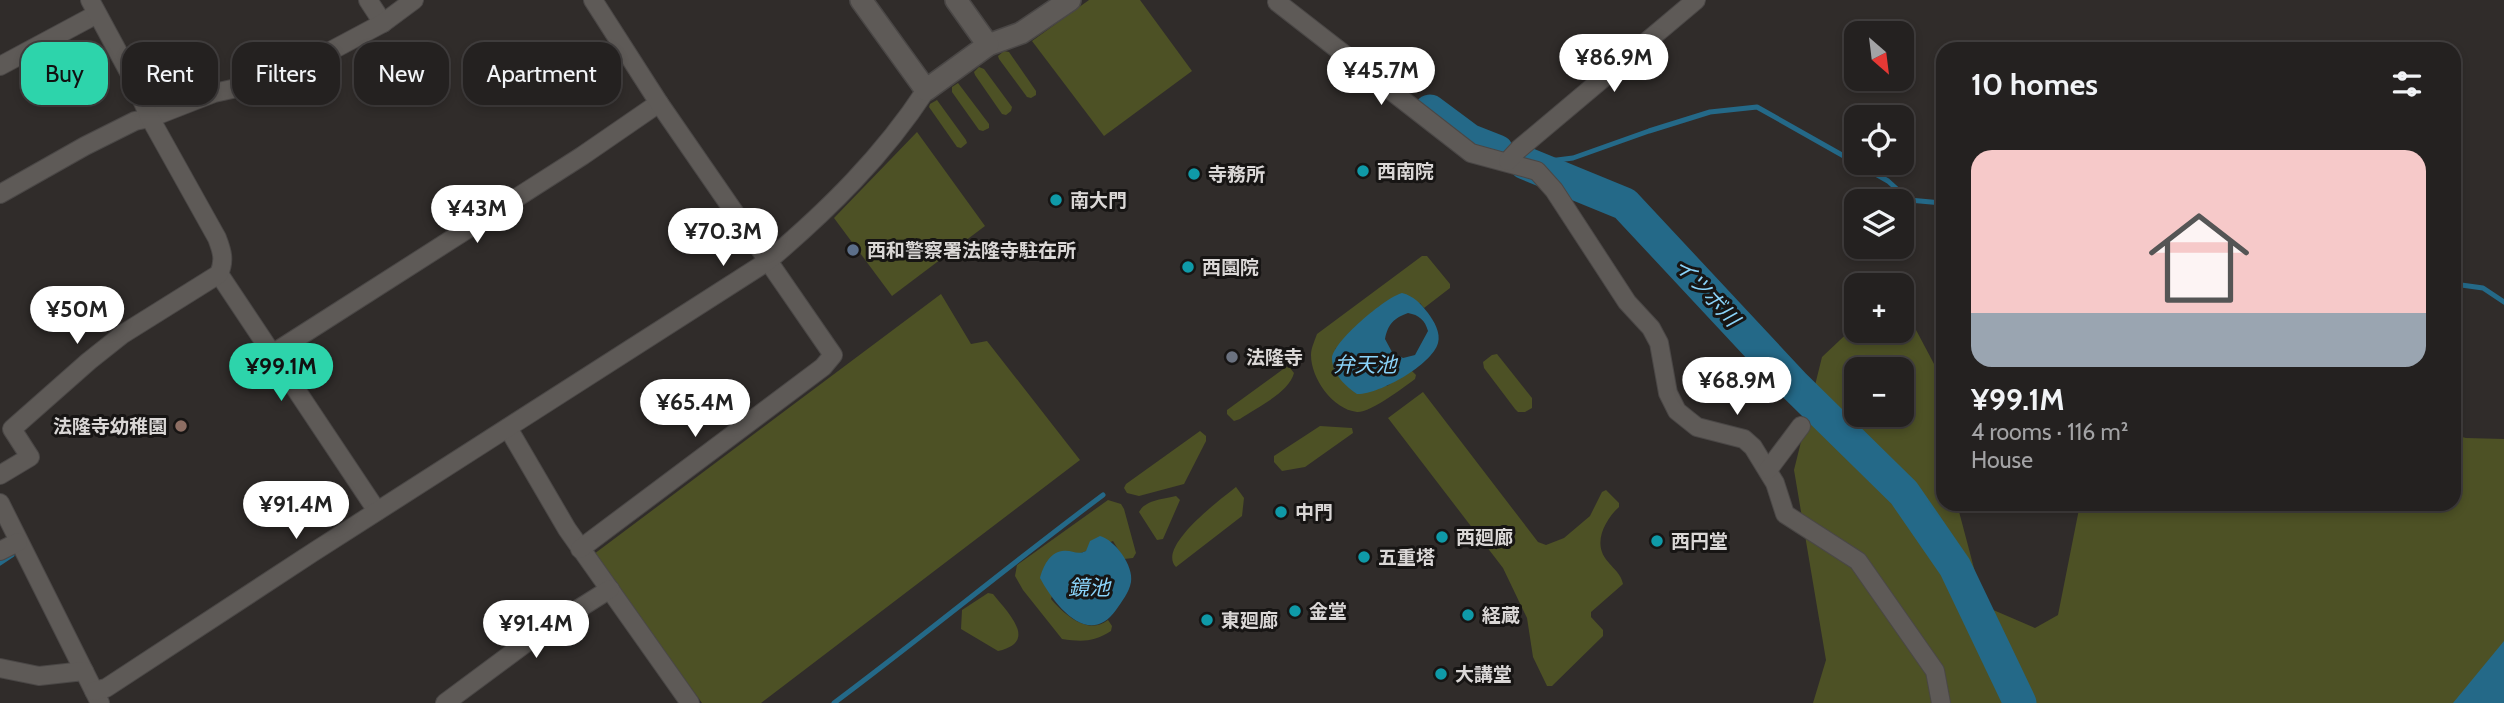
<!DOCTYPE html>
<meta charset="utf-8">
<style>
:root{--surface:#242120;--page:#2c2929;--text:#f1f3f6;--muted:#a3a3a5;--line:#413e3e;--accent:#2dd4ab}
body{margin:0;font-family:Cabin,"Noto Sans JP",sans-serif;background:var(--page);color:var(--text);height:100vh;display:flex;flex-direction:column;font-size:26px;white-space:nowrap}
*{box-sizing:border-box;margin:0}
p{font-size:23px;color:var(--muted)}
.icon{flex:none;width:38px;height:38px;fill:none;stroke:currentColor;stroke-width:2;stroke-linecap:round;stroke-linejoin:round}
.map{position:relative;flex:1;overflow:hidden}
.panel{position:absolute;left:1936px;top:42px;width:525px;height:469px;display:flex;flex-direction:column;background:var(--surface);border-radius:21px;box-shadow:0 4px 10px #0003,0 0 0 2px var(--line)}
.panel>*{flex:none}
.hud{position:absolute;left:21px;top:42px;width:665px;height:63px;display:flex;gap:14px}
.needle{width:46px;rotate:152deg}
.controls{position:absolute;left:1844px;top:21px;display:grid;gap:14px}
.controls a{display:grid;place-items:center;width:70px;height:70px;border-radius:14px;background:var(--surface);box-shadow:0 4px 10px #0003,0 0 0 2px var(--line);font-size:35px}
.price{position:absolute;translate:-50% -60px;padding:0 16px;border-radius:24px;background:#fff;color:#222;font-size:23px;line-height:46px;filter:drop-shadow(0 2px 4px #0008)}
.price::after{content:'';position:absolute;left:50%;top:42px;width:21px;height:16px;margin-left:-10px;background:inherit;clip-path:polygon(0 0,100% 0,50% 100%)}
.price.on{background:var(--accent);color:#111}
ul{padding:0;list-style:none}
li{display:grid;align-content:center;gap:14px;height:371px;padding:0 35px}
li span{display:grid;place-items:center;height:217px;border-radius:21px;color:#555}
li>.icon{margin-inline-start:auto}
span .icon{width:126px;height:126px;fill:#fffc;stroke-width:1}
li b{font-size:30px}
h2{display:flex;justify-content:space-between;align-items:center;height:84px;padding:0 35px;font-size:30px}
.tag{padding:0 24px;border-radius:21px;background:var(--surface);box-shadow:0 4px 10px #0003,0 0 0 2px var(--line);font-size:24px;line-height:63px}
.tag.on{background:var(--accent);color:#111}
.map>svg:first-child{display:block}
.green{fill:#4d5125;fill-rule:evenodd}
.water{fill:#246988;fill-rule:evenodd}
.lines{fill:none;stroke-linecap:round;stroke-linejoin:round}
.stream{stroke:#246988;stroke-width:5}
.river{stroke:#246988;stroke-width:33}
.minor-casing{stroke:#4a4746;stroke-width:20}
.tertiary-casing{stroke:#4a4746;stroke-width:24}
.secondary-casing{stroke:#4a4746;stroke-width:24}
.minor{stroke:#5e5a57;stroke-width:18}
.tertiary{stroke:#5e5a57;stroke-width:21}
.secondary{stroke:#5e5a57;stroke-width:21}
.culture-dot{fill:#0f9aa8;stroke:#171514;stroke-width:2.5}
.service-dot{fill:#5c6f8a;stroke:#171514;stroke-width:2.5}
.worship-dot{fill:#6b7280;stroke:#171514;stroke-width:2.5}
.education-dot{fill:#8d6e63;stroke:#171514;stroke-width:2.5}
.labels{text-anchor:middle;dominant-baseline:central;stroke-width:6;stroke-linejoin:round;paint-order:stroke}
.poi-label{font-size:19px;font-weight:bold;fill:#dad7d6;stroke:#171514;text-anchor:start}
.water-label{font-size:21px;font-style:italic;fill:#8ad3f9;stroke:#171514}
</style>
<div class="map">
<svg width="2504" height="703" viewBox="0 0 2504 703">
<rect width="100%" height="100%" fill="#302c2a"/>
<g class="green">
<path d="M1089,0H1140L1192,71L1104,136L1032,41Z"/>
<path d="M1004,51L1009,52L1036,91V95L1031,98L1027,97L999,59L998,56Z"/>
<path d="M979,67L984,69L1012,107L1011,111L1006,115L1002,114L975,75L974,72Z"/>
<path d="M958,83L989,124V128L983,131L979,130L952,92V87Z"/>
<path d="M937,100L966,140L967,143L961,148L957,147L929,107L930,104Z"/>
<path d="M917,132L985,226L892,296L834,218Z"/>
<path d="M1422,256H1427L1450,284V288L1424,308L1420,303L1335,349L1387,386L1411,370L1416,375L1415,379C1404,387 1370,413 1357,412C1332,409 1311,378 1311,355C1311,348 1315,340 1317,334Z"/>
<path d="M941,294L971,344L987,341L1080,460L761,703H702L594,554Z"/>
<path d="M1857,324V331H1902V324L1915,328L1942,379V504H1957L1984,606L2035,628L2058,615L2080,504H2454V435L2466,438L2504,439V703H1813L1826,660L1794,470L1822,357ZM1857,369H1902V415H1857Z"/>
<path d="M1497,354L1532,398V408L1525,412H1518L1515,409L1484,368L1483,362L1492,355Z"/>
<path d="M1286,367L1290,368L1294,373C1289,393 1257,407 1240,419L1234,421L1227,414V410Z"/>
<path d="M1423,392L1538,542L1546,545L1564,538L1590,516L1602,492L1606,490L1619,503V507C1608,517 1596,536 1602,552C1606,564 1621,571 1623,584L1591,612V617L1603,630V636L1552,686H1547L1533,657L1527,618L1503,568L1388,418Z"/>
<path d="M1320,426L1352,428L1353,433L1305,467L1282,471L1274,462V456Z"/>
<path d="M1200,431L1206,436V441L1184,484L1139,496L1127,493L1124,488L1126,484Z"/>
<path d="M1236,487L1244,498L1242,516L1176,567C1156,547 1221,499 1236,487Z"/>
<path d="M1176,496L1180,500L1163,539L1157,540L1139,512C1145,500 1164,499 1176,496Z"/>
<path d="M1108,500L1121,504L1124,509L1136,553L1133,558L1124,559L1113,541L1078,554L1066,551L1051,599C1064,614 1088,636 1108,620L1112,626L1111,631C1094,642 1082,642 1062,639L1023,590L1015,576L1017,565Z"/>
<path d="M988,593L993,594C1008,613 1039,642 998,651L961,629L962,610Z"/>
</g>
<g class="water">
<path d="M1402,293C1414,296 1421,304 1428,313C1434,321 1441,333 1438,343C1432,365 1378,395 1357,394C1346,387 1332,373 1332,359C1332,342 1386,297 1402,293ZM1408,313C1419,315 1425,320 1428,331L1415,355L1403,358L1392,352L1385,339C1388,324 1394,318 1408,313Z"/>
<path d="M1100,536C1115,540 1134,566 1131,582C1129,593 1122,601 1116,610C1088,649 1054,604 1040,578C1043,567 1049,553 1062,551C1072,549 1076,556 1086,551L1090,541Z"/>
<path d="M2504,641V703H2453Z"/>
</g>
<g class="lines">
<g class="stream">
<path d="M1533,163L1573,158L1649,131L1710,112L1757,107L1888,181L1909,200L1942,203"/>
<path d="M2454,284L2483,288L2504,302"/>
<path d="M0,563L12,555"/>
<path d="M834,703C925,635 1012,563 1103,495"/>
</g>
<g class="river">
<path d="M1430,111L1469,140L1497,151"/>
<path d="M1525,163L1625,204L1794,385L1904,493L1955,567L2020,703"/>
</g>
<g class="minor-casing">
<g id="minor">
<path d="M368,0L383,23"/>
<path d="M1277,2L1471,153L1537,171L1554,190L1627,302L1651,328L1659,343L1668,393L1677,411L1697,427L1744,439L1753,447L1775,483L1785,514L1858,561L1935,671L1941,703"/>
<path d="M0,66L97,14"/>
<path d="M1508,161L1519,149L1696,0"/>
<path d="M0,194L85,146L135,121L150,118L214,93L278,79L383,23L414,0"/>
<path d="M219,274L377,511"/>
<path d="M272,354L582,156L659,103"/>
<path d="M508,428L567,529L690,703"/>
<path d="M1768,470L1801,426"/>
<path d="M0,475L30,457L12,429L89,361L123,334L219,274C225,260 222,251 217,238L150,118L131,76L90,0"/>
<path d="M0,503L84,671"/>
<path d="M580,549L823,367L833,355L659,103L593,0"/>
<path d="M0,551L18,542"/>
<path d="M0,668L39,676L84,671L100,703"/>
<path d="M94,691L106,688L312,553L768,261C828,210 883,156 926,90"/>
<path d="M445,703L534,637L610,589"/>
</g>
</g>
<g class="tertiary-casing">
<path id="tertiary" d="M988,45L1021,33L1070,0"/>
</g>
<g class="secondary-casing">
<path id="secondary" d="M861,0L926,90L988,45L956,0"/>
</g>
<use href="#minor" class="minor"/>
<use href="#tertiary" class="tertiary"/>
<use href="#secondary" class="secondary"/>
</g>
<g class="culture-dot">
<circle cx="1363" cy="171" r="7"/>
<circle cx="1194" cy="174" r="7"/>
<circle cx="1056" cy="200" r="7"/>
<circle cx="1188" cy="267" r="7"/>
<circle cx="1281" cy="512" r="7"/>
<circle cx="1442" cy="537" r="7"/>
<circle cx="1657" cy="541" r="7"/>
<circle cx="1364" cy="557" r="7"/>
<circle cx="1295" cy="611" r="7"/>
<circle cx="1468" cy="615" r="7"/>
<circle cx="1207" cy="620" r="7"/>
<circle cx="1441" cy="674" r="7"/>
</g>
<circle class="service-dot" cx="853" cy="250" r="7"/>
<circle class="worship-dot" cx="1232" cy="357" r="7"/>
<circle class="education-dot" cx="181" cy="426" r="7"/>
<g class="labels">
<g class="poi-label">
<text x="1377" y="171">西南院</text>
<text x="1208" y="174">寺務所</text>
<text x="1070" y="200">南大門</text>
<text x="867" y="250">西和警察署法隆寺駐在所</text>
<text x="1202" y="267">西園院</text>
<text x="1246" y="357">法隆寺</text>
<text x="167" y="426" text-anchor="end">法隆寺幼稚園</text>
<text x="1295" y="512">中門</text>
<text x="1456" y="537">西廻廊</text>
<text x="1671" y="541">西円堂</text>
<text x="1378" y="557">五重塔</text>
<text x="1309" y="611">金堂</text>
<text x="1482" y="615">経蔵</text>
<text x="1221" y="620">東廻廊</text>
<text x="1455" y="674">大講堂</text>
</g>
<g class="water-label">
<text transform="translate(1707 292) rotate(47)">イツボ川</text>
<text x="1365" y="364">弁天池</text>
<text x="1089" y="587">鏡池</text>
</g>
</g>
</svg>
<div class="controls">
<a><svg class="needle" viewBox="-14 -14 28 28"><path d="M0-13l5 13h-10z" fill="#e53935"/><path d="M0 13l5-13h-10z" fill="#a3a3a5"/></svg></a>
<a><svg class="icon" aria-label="locate" viewBox="0 0 24 24"><circle cx="12" cy="12" r="6"/><path d="M12 2v4M12 18v4M2 12h4M18 12h4"/></svg></a>
<a><svg class="icon" aria-label="layers" viewBox="0 0 24 24"><path d="M12 4l9 5-9 5-9-5zM3 14l9 5 9-5"/></svg></a>
<a>+</a>
<a>−</a>
</div>
<b class="price" style="left:1614px;top:94px">¥86.9M</b>
<b class="price" style="left:1381px;top:107px">¥45.7M</b>
<b class="price" style="left:477px;top:245px">¥43M</b>
<b class="price" style="left:723px;top:268px">¥70.3M</b>
<b class="price" style="left:77px;top:346px">¥50M</b>
<b class="price on" style="left:281px;top:403px">¥99.1M</b>
<b class="price" style="left:1737px;top:417px">¥68.9M</b>
<b class="price" style="left:695px;top:439px">¥65.4M</b>
<b class="price" style="left:296px;top:541px">¥91.4M</b>
<b class="price" style="left:536px;top:660px">¥91.4M</b>
<div class="hud">
<a class="tag on">Buy</a>
<a class="tag">Rent</a>
<a class="tag">Filters</a>
<a class="tag">New</a>
<a class="tag">Apartment</a>
</div>
<section class="panel">
<h2>10 homes<svg class="icon" aria-label="filters" viewBox="0 0 24 24"><path d="M4 7h16M4 17h16"/><circle cx="9" cy="7" r="2"/><circle cx="15" cy="17" r="2"/></svg></h2>
<ul>
<li><span style="background:linear-gradient(#f6c9c9 75%,#9aa5b1 0)"><svg class="icon" aria-label="home" viewBox="0 0 24 24"><path d="M3 11l9-7 9 7M6 9v11h12V9"/></svg></span><div><b>¥99.1M</b><p>4 rooms · 116 m²</p><p>House</p></div></li>
</ul>
</section>
</div>
